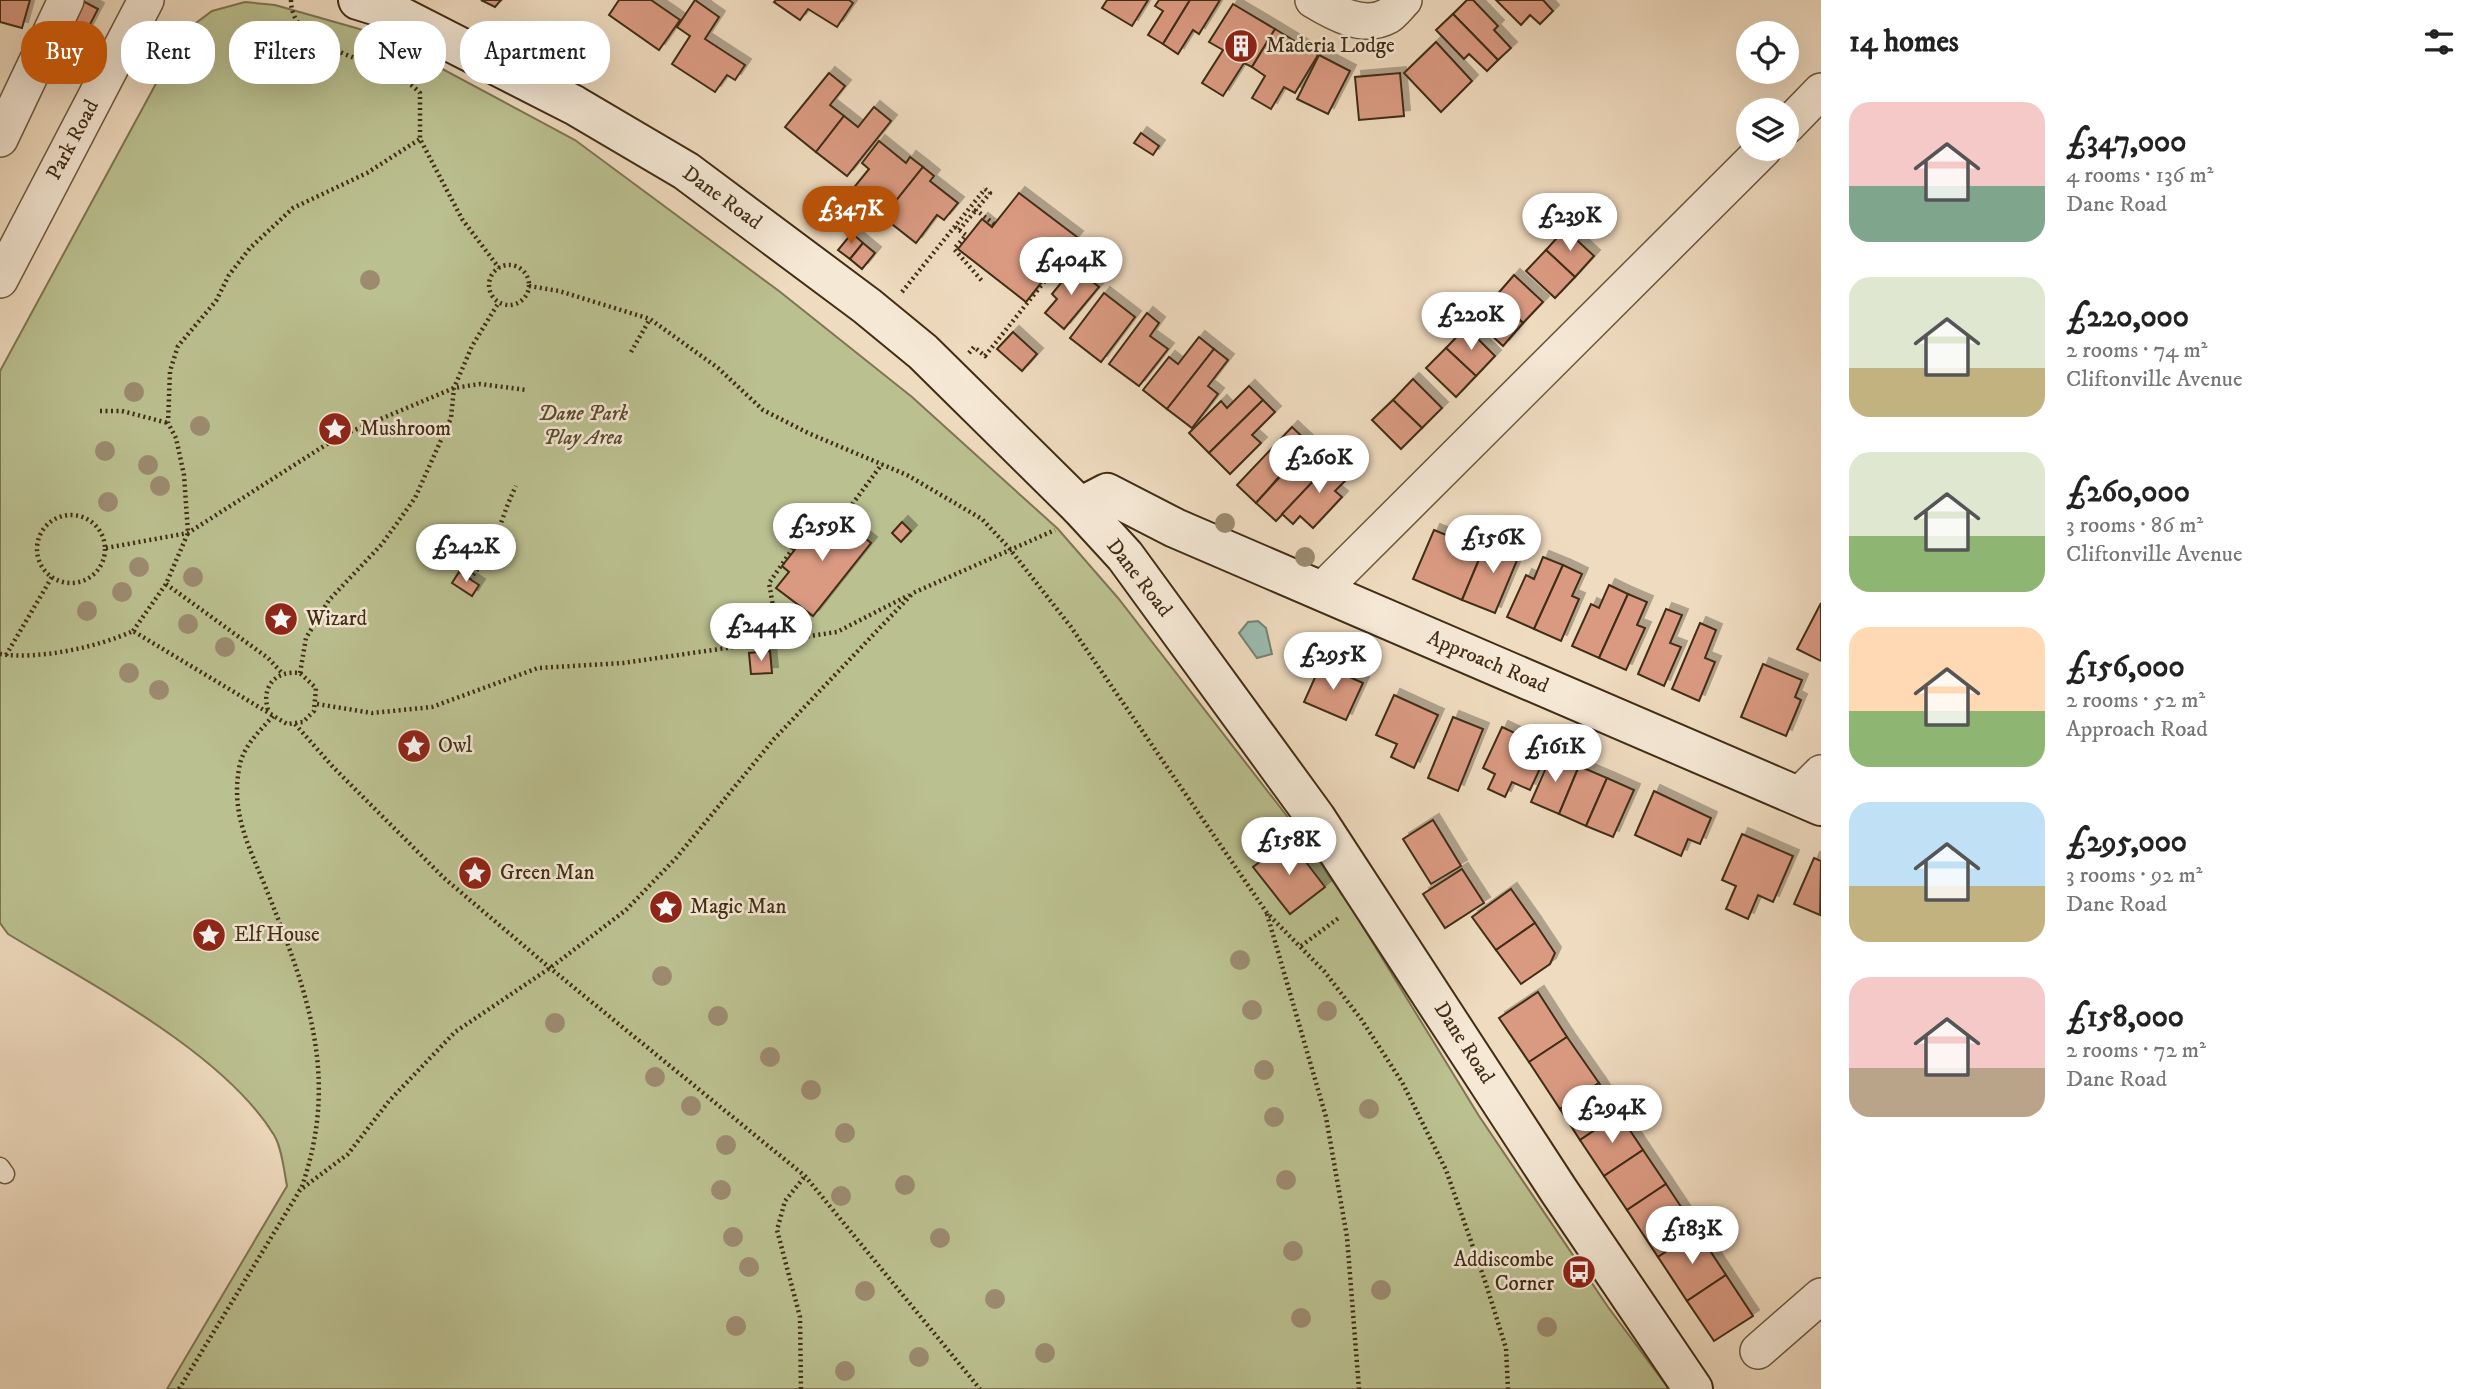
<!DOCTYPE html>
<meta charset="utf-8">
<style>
:root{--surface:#fff;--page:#f2f2f2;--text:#222;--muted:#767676;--accent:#b45309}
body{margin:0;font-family:"IM FELL DW Pica",serif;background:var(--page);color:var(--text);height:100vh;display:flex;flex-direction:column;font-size:26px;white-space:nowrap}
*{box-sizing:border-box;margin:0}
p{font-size:23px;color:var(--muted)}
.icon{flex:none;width:38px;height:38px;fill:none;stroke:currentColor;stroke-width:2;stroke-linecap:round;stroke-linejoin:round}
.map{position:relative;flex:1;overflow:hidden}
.panel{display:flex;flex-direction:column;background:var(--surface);width:665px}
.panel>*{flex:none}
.hud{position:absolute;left:21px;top:21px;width:665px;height:63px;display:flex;gap:14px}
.controls{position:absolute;left:1736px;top:21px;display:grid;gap:14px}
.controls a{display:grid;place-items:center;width:63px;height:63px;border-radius:50%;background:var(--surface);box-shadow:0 7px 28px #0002;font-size:35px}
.price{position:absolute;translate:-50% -60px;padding:0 16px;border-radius:24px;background:#fff;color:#222;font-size:23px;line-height:46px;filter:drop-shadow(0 2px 4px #0008)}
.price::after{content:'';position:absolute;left:50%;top:42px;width:21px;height:16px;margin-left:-10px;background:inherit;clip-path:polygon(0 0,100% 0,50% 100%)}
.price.selected{background:var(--accent);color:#fff}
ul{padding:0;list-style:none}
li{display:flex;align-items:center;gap:21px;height:175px;padding:0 28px}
li span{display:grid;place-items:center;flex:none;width:196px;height:140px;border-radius:21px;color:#555}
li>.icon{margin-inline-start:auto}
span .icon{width:84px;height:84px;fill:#fffc;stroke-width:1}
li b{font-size:30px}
h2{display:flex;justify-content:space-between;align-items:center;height:84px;padding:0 28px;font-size:30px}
.tag{padding:0 24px;border-radius:28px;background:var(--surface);box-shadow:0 7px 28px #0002;font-size:24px;line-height:63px}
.tag.selected{background:var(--accent);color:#fff}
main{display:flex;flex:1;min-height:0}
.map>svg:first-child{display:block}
.green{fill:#bbc090;stroke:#7e7652;stroke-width:2}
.water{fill:#9abbae;stroke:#768271;stroke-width:2}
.building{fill:#da9a82;stroke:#412d15;stroke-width:2;filter:url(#shadow)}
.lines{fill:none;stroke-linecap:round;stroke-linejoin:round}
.lane-casing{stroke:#6c5840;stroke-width:21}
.street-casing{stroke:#6c5840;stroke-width:38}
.secondary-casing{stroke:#412d15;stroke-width:42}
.path{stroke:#412d15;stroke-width:4.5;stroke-dasharray:2 3.5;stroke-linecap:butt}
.lane{stroke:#f5e8d5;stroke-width:18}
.street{stroke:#f5e8d5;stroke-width:35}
.secondary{stroke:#f5e8d5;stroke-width:38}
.tree{fill:#9c8b6f}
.labels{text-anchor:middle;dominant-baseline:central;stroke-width:5;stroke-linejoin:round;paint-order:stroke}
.poi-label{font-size:21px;fill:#412d15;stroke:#f5e8d5;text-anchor:start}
.street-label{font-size:21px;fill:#412d15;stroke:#f5e8d5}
.park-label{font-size:21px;font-style:italic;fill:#594a2e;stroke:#f5e8d5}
</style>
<main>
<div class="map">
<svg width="1821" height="1389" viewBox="0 0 1821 1389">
<defs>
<filter id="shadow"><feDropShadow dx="6" dy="-6" stdDeviation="0" flood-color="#0004"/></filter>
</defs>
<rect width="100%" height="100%" fill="#efdbbf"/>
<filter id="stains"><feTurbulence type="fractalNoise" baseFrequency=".00286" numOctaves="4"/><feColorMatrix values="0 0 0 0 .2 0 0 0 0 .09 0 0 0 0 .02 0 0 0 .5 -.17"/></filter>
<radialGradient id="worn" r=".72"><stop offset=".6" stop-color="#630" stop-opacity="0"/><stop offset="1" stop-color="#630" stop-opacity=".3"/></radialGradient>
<path class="green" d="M245,2L275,5L377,34L575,140L779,291L912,397L1058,529L1118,598L1290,820L1352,909L1479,1116L1608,1307L1669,1389H167L287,1186C284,1171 282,1148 274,1135C223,1052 90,984 8,934L0,923V371L184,32L212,11Z"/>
<path class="water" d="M1258,621L1266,628L1272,654L1257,658L1239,633L1248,622Z"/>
<g class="building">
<path d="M0,0H30L22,28L0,22Z"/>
<path d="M81,0L98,9L85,34L68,25Z"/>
<path d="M481,0H501L495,7Z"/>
<path d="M619,0H651L680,20L659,50L609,15Z"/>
<path d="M695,0L719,17L705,39L745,65L735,80L727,75L715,92L672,64L690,36L677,27Z"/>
<path d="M776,0H849L853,3L837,27L808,9L800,20L774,2Z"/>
<path d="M1107,0H1148L1132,26L1102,8Z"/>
<path d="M1159,0H1190L1163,44L1148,35L1163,11L1155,6Z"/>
<path d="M1190,0H1220L1199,34L1193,30L1178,54L1163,44Z"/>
<path d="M1467,0H1473L1498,26L1494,30L1511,48L1498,60L1453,14Z"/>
<path d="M1496,0H1543L1553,11L1540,24L1530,15L1521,25Z"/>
<path d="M1233,4L1275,29L1252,67L1244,63L1223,96L1202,83L1223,50L1209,42Z"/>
<path d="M1453,14L1498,60L1487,71L1469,54L1464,59L1436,30Z"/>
<path d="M1275,29L1318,55L1295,93L1284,87L1271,109L1252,98L1265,76L1252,67Z"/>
<path d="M1436,42L1472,81L1441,112L1404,73Z"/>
<path d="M1319,55L1350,71L1328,114L1297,99Z"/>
<path d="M829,73L845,86L830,105L844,116L816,152L785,127Z"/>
<path d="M1400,73L1404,116L1359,120L1355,77Z"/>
<path d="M874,107L891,121L847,176L816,152L844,116L858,127Z"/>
<path d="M1141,133L1159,146L1153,155L1134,143Z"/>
<path d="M879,141L906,163L910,157L923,167L883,217L851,191L869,169L862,163Z"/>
<path d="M923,167L934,176L930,181L958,203L944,220L937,215L916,243L883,217Z"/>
<path d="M1019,193L1077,237L1026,302L958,249L982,219L992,227Z"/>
<path d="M1565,229L1594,256L1575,277L1546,250Z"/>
<path d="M852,233L863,243L850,259L838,250Z"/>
<path d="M863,243L875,253L862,269L850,259Z"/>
<path d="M1546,250L1575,277L1555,298L1526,271Z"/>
<path d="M1074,267L1099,287L1064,329L1045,313L1057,299L1052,294Z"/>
<path d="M1514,275L1543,302L1523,323L1495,297Z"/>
<path d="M1104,293L1135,317L1101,362L1070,338Z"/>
<path d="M1495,297L1523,323L1503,346L1474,319Z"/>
<path d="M1147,313L1159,323L1150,336L1168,349L1139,386L1109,364Z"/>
<path d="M1466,327L1495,356L1476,376L1446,348Z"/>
<path d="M1013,332L1037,354L1022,371L997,349Z"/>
<path d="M1199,337L1214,349L1167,409L1143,390L1169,357L1178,364Z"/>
<path d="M1446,348L1476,376L1456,397L1426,368Z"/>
<path d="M1214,349L1228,360L1208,386L1218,394L1192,428L1167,409Z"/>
<path d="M1413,379L1442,408L1422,428L1393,400Z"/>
<path d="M1249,386L1263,400L1209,453L1189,433L1221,401L1227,408Z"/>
<path d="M1263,400L1275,412L1252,435L1261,443L1230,474L1209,453Z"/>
<path d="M1393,400L1422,428L1401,449L1372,420Z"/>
<path d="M1292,427L1309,443L1256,503L1237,485Z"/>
<path d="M1318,455L1329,465L1276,521L1256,503L1288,468L1297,477Z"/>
<path d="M1335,458L1352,474L1335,491L1342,497L1313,528L1300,516L1293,524L1282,514Z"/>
<path d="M834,513L871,543L813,616L776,588L789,572L782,566L819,519L825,524Z"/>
<path d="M902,522L911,531L901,542L892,533Z"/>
<path d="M1434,530L1483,550L1462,600L1413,579Z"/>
<path d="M1499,536L1523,546L1495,613L1462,600L1483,550L1492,554Z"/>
<path d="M1543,557L1563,565L1534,629L1507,617L1526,575L1534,579Z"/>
<path d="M1563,565L1582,574L1572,596L1579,599L1561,641L1534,629Z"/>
<path d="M459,572L479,585L472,596L452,583Z"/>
<path d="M1609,585L1628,594L1599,658L1572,646L1591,604L1599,608Z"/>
<path d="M1628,594L1647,602L1637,625L1645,628L1626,670L1599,658Z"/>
<path d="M1821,603V661L1797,649Z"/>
<path d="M1666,609L1682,615L1670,643L1681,647L1664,686L1638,674Z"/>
<path d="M1700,623L1716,630L1705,658L1715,662L1699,701L1672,689Z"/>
<path d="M770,651L772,673L751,674L749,653Z"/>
<path d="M1321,664L1363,683L1346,720L1304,702Z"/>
<path d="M1763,664L1802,680L1795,697L1801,700L1786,736L1741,717Z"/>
<path d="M1394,695L1438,715L1414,768L1391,757L1397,744L1376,735Z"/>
<path d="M1453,717L1483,729L1458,791L1428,778Z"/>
<path d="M1502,727L1549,749L1530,790L1512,782L1505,797L1488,789L1495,774L1483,768Z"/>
<path d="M1552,754L1579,766L1559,814L1531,802Z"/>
<path d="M1579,766L1607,778L1586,826L1559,814Z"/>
<path d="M1607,778L1634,790L1613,837L1586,826Z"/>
<path d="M1654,791L1711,818L1700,844L1688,839L1681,856L1635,835Z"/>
<path d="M1433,820L1461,866L1431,884L1403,839Z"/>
<path d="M1742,834L1793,856L1773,902L1758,895L1748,919L1726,909L1736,886L1722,880Z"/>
<path d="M1289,840L1325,887L1290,914L1253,867Z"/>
<path d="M1814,858L1821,861L1820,915L1794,904Z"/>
<path d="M1462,869L1484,903L1445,928L1423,894Z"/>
<path d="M1511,889L1535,923L1496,950L1472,917Z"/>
<path d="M1535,923L1555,953L1550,964L1521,984L1496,950Z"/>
<path d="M1538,992L1567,1037L1529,1062L1499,1018Z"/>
<path d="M1567,1037L1599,1083L1560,1109L1529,1062Z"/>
<path d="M1599,1083L1619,1114L1580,1140L1560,1109Z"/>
<path d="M1619,1114L1643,1150L1604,1176L1580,1140Z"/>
<path d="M1643,1150L1666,1184L1627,1210L1604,1176Z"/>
<path d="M1666,1184L1697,1231L1658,1257L1627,1210Z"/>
<path d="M1697,1231L1726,1275L1687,1301L1658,1257Z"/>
<path d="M1726,1275L1753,1316L1714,1341L1687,1301Z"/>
</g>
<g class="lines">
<g class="lane-casing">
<path id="lane" d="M0,1167L5,1174"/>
</g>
<g class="street-casing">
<g id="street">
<path d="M1313,0C1333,12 1363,30 1388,16C1393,13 1399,5 1404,0"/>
<path d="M1787,126L1821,91"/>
<path d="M0,139L66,0"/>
<path d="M0,280L146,0"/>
<path d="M1322,590L1764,149"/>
<path d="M1798,796L1821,773"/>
<path d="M1758,1351L1821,1296"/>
</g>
</g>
<g class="secondary-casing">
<g id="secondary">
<path d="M358,0L384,8L574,105L686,171L867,306L923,352L1080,507L1125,556L1316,818L1559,1191L1693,1389"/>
<path d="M1080,507L1107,493L1175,528L1821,806"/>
</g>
</g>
<g class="path">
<path d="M291,0C291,54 389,58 420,93V139L462,219L499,268"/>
<path d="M985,189L990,193L976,210L994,224"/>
<path d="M955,227L966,235L954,249L983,282"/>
<path d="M959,230L976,210"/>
<circle cx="509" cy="285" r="20"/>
<path d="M529,286L559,291L650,319L718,368L763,410L808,433L907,475L982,519L1009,548L1071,627L1267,913L1324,971L1361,1019L1402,1082L1446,1170L1486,1284L1506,1348L1508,1389"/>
<path d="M902,292L985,189"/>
<path d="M631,352L650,319"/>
<path d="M969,353L974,347L985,356L1052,272L1050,271"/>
<path d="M100,411H122L168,423"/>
<circle cx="71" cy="549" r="34"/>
<path d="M106,548L188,533L338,437L454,388L480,384L527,390"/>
<path d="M469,579C498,549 498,522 516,486"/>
<path d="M166,584L268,658L282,673"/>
<path d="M133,631L166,584L188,533L184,475L176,438L168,423L170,371L178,346L216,301L229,275L250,248L293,208L367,173L420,139"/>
<path d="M779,641L769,583L821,508L845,514L882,464"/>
<path d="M0,654C39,660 98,647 133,631L287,724L303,722L314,711L316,688L300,673C276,670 261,686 268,710"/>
<path d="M6,655L52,577"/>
<path d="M300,673L306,638L329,600L382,544L415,498L451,418L454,388L472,346L499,302"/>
<path d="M317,704L372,713L432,707L538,668L623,663L837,632L909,595"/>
<path d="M273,716C259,732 242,747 239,769C231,814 249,846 265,886C307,991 341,1076 301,1189"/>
<path d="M295,724L333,767L444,878L550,968L805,1176L980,1389"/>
<path d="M1267,914L1326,1117L1347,1237L1359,1389"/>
<path d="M1301,946L1340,917"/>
<path d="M179,1389L300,1190L348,1154L389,1101L455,1032L550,968L626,910L676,858L774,739L913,593L1055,530"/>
<path d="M801,1389L800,1317L777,1230L785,1201L805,1176"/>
</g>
<use href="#lane" class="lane"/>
<use href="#street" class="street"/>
<use href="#secondary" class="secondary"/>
</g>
<g class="tree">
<circle cx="370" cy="280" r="10"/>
<circle cx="134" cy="392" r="10"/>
<circle cx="200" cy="426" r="10"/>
<circle cx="105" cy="451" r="10"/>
<circle cx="148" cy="465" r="10"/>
<circle cx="160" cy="486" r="10"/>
<circle cx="108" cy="502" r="10"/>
<circle cx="1225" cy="523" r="10"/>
<circle cx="1305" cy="557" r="10"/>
<circle cx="139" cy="567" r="10"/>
<circle cx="193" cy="577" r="10"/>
<circle cx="122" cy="592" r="10"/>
<circle cx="87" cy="611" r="10"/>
<circle cx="188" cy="624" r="10"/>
<circle cx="225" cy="647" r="10"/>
<circle cx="129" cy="673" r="10"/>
<circle cx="159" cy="690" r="10"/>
<circle cx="1240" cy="960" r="10"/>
<circle cx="662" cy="976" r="10"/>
<circle cx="1252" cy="1010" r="10"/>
<circle cx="1327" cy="1011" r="10"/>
<circle cx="718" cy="1016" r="10"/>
<circle cx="555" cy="1023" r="10"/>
<circle cx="770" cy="1057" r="10"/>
<circle cx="1264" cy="1070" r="10"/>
<circle cx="655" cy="1077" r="10"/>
<circle cx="811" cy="1090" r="10"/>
<circle cx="691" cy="1106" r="10"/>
<circle cx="1369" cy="1109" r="10"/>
<circle cx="1274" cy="1117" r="10"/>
<circle cx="845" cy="1133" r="10"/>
<circle cx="726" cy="1145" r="10"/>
<circle cx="1286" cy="1180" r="10"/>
<circle cx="905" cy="1185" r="10"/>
<circle cx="721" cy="1190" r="10"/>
<circle cx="841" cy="1196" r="10"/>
<circle cx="733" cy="1237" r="10"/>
<circle cx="940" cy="1238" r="10"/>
<circle cx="1293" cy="1251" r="10"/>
<circle cx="749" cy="1267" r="10"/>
<circle cx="1381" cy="1290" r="10"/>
<circle cx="865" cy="1291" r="10"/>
<circle cx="995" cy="1299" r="10"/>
<circle cx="1301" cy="1318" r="10"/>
<circle cx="736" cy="1326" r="10"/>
<circle cx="1547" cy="1327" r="10"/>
<circle cx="1045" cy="1353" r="10"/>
<circle cx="919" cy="1357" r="10"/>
<circle cx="845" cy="1371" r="10"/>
</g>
<defs>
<g id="building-disc" transform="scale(1.75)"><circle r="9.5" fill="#8f2418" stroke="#f5e8d5"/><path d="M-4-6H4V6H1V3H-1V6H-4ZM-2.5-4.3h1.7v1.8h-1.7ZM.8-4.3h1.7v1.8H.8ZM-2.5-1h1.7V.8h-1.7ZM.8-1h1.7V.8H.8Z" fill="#fff"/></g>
<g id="sight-disc" transform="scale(1.75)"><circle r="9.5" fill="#8f2418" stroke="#f5e8d5"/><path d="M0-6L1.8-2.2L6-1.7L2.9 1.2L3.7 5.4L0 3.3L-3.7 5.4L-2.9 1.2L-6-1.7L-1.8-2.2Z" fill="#fff"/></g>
<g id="bus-disc" transform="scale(1.75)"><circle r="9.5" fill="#8f2418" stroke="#f5e8d5"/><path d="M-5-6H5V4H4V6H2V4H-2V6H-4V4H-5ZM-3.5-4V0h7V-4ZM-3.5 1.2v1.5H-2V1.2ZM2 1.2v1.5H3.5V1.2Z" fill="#fff"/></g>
</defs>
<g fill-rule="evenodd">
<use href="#building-disc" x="1241" y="46"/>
<use href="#sight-disc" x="335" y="429"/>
<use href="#sight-disc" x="281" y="619"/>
<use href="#sight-disc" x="414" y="746"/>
<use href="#sight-disc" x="475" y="873"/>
<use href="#sight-disc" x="666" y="907"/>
<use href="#sight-disc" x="209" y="935"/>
<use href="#bus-disc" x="1579" y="1272"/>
</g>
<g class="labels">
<g class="poi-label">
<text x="1266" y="46">Maderia Lodge</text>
<text x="360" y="429">Mushroom</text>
<text x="306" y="619">Wizard</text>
<text x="438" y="746">Owl</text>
<text x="500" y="873">Green Man</text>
<text x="690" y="907">Magic Man</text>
<text x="234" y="935">Elf House</text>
<text x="1554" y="1260" text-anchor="end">Addiscombe<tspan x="1554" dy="24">Corner</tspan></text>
</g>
<g class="street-label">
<text transform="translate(73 140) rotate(-62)">Park Road</text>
<text transform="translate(722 198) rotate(36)">Dane Road</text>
<text transform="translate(1139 578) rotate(52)">Dane Road</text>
<text transform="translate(1488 662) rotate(23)">Approach Road</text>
<text transform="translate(1464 1043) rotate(57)">Dane Road</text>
</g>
<g class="park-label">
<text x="583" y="414">Dane Park<tspan x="583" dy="24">Play Area</tspan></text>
</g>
</g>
<rect width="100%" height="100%" filter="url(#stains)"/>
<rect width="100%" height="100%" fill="url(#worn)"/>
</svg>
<div class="controls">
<a><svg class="icon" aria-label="locate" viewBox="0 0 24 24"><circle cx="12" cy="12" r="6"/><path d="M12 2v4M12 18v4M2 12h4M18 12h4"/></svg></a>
<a><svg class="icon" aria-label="layers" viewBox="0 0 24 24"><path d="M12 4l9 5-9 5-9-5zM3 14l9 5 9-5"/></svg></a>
</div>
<b class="price selected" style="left:851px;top:246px">£347K</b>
<b class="price" style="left:1570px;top:253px">£239K</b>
<b class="price" style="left:1071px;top:297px">£404K</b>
<b class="price" style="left:1471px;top:352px">£220K</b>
<b class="price" style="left:1319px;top:495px">£260K</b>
<b class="price" style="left:822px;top:563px">£259K</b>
<b class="price" style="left:1493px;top:575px">£156K</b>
<b class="price" style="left:466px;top:584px">£242K</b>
<b class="price" style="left:761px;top:663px">£244K</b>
<b class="price" style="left:1333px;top:692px">£295K</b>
<b class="price" style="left:1555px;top:784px">£161K</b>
<b class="price" style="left:1289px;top:877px">£158K</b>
<b class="price" style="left:1612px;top:1145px">£294K</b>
<b class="price" style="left:1692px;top:1266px">£183K</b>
<div class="hud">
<a class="tag selected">Buy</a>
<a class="tag">Rent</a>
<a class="tag">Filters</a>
<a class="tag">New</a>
<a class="tag">Apartment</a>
</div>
</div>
<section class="panel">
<h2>14 homes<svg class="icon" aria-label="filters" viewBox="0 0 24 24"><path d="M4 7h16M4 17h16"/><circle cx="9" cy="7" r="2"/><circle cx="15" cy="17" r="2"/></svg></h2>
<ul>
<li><span style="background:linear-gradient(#f6c9c9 60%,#7fa58c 0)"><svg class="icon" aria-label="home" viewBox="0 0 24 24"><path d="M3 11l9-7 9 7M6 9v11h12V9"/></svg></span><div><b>£347,000</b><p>4 rooms · 136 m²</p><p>Dane Road</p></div></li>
<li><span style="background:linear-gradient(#dfe7d0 65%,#c2b280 0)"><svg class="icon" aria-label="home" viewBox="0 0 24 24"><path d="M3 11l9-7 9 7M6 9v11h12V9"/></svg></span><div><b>£220,000</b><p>2 rooms · 74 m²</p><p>Cliftonville Avenue</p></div></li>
<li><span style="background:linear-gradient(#dfe7d0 60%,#8fb573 0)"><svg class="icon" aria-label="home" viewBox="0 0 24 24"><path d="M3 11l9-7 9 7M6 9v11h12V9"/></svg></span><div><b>£260,000</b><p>3 rooms · 86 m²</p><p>Cliftonville Avenue</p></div></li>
<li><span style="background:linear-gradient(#ffd9b3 60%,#8fb573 0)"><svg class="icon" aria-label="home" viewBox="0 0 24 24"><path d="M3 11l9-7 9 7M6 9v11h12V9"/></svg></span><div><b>£156,000</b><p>2 rooms · 52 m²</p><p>Approach Road</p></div></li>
<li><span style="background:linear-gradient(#bfe0f5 60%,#c2b280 0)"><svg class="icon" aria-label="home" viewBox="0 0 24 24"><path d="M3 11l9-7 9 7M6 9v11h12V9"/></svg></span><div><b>£295,000</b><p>3 rooms · 92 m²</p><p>Dane Road</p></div></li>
<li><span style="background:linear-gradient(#f6c9c9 65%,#b9a48a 0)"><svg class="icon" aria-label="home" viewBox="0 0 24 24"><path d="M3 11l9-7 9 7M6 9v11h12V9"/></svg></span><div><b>£158,000</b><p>2 rooms · 72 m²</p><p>Dane Road</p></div></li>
</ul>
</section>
</main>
